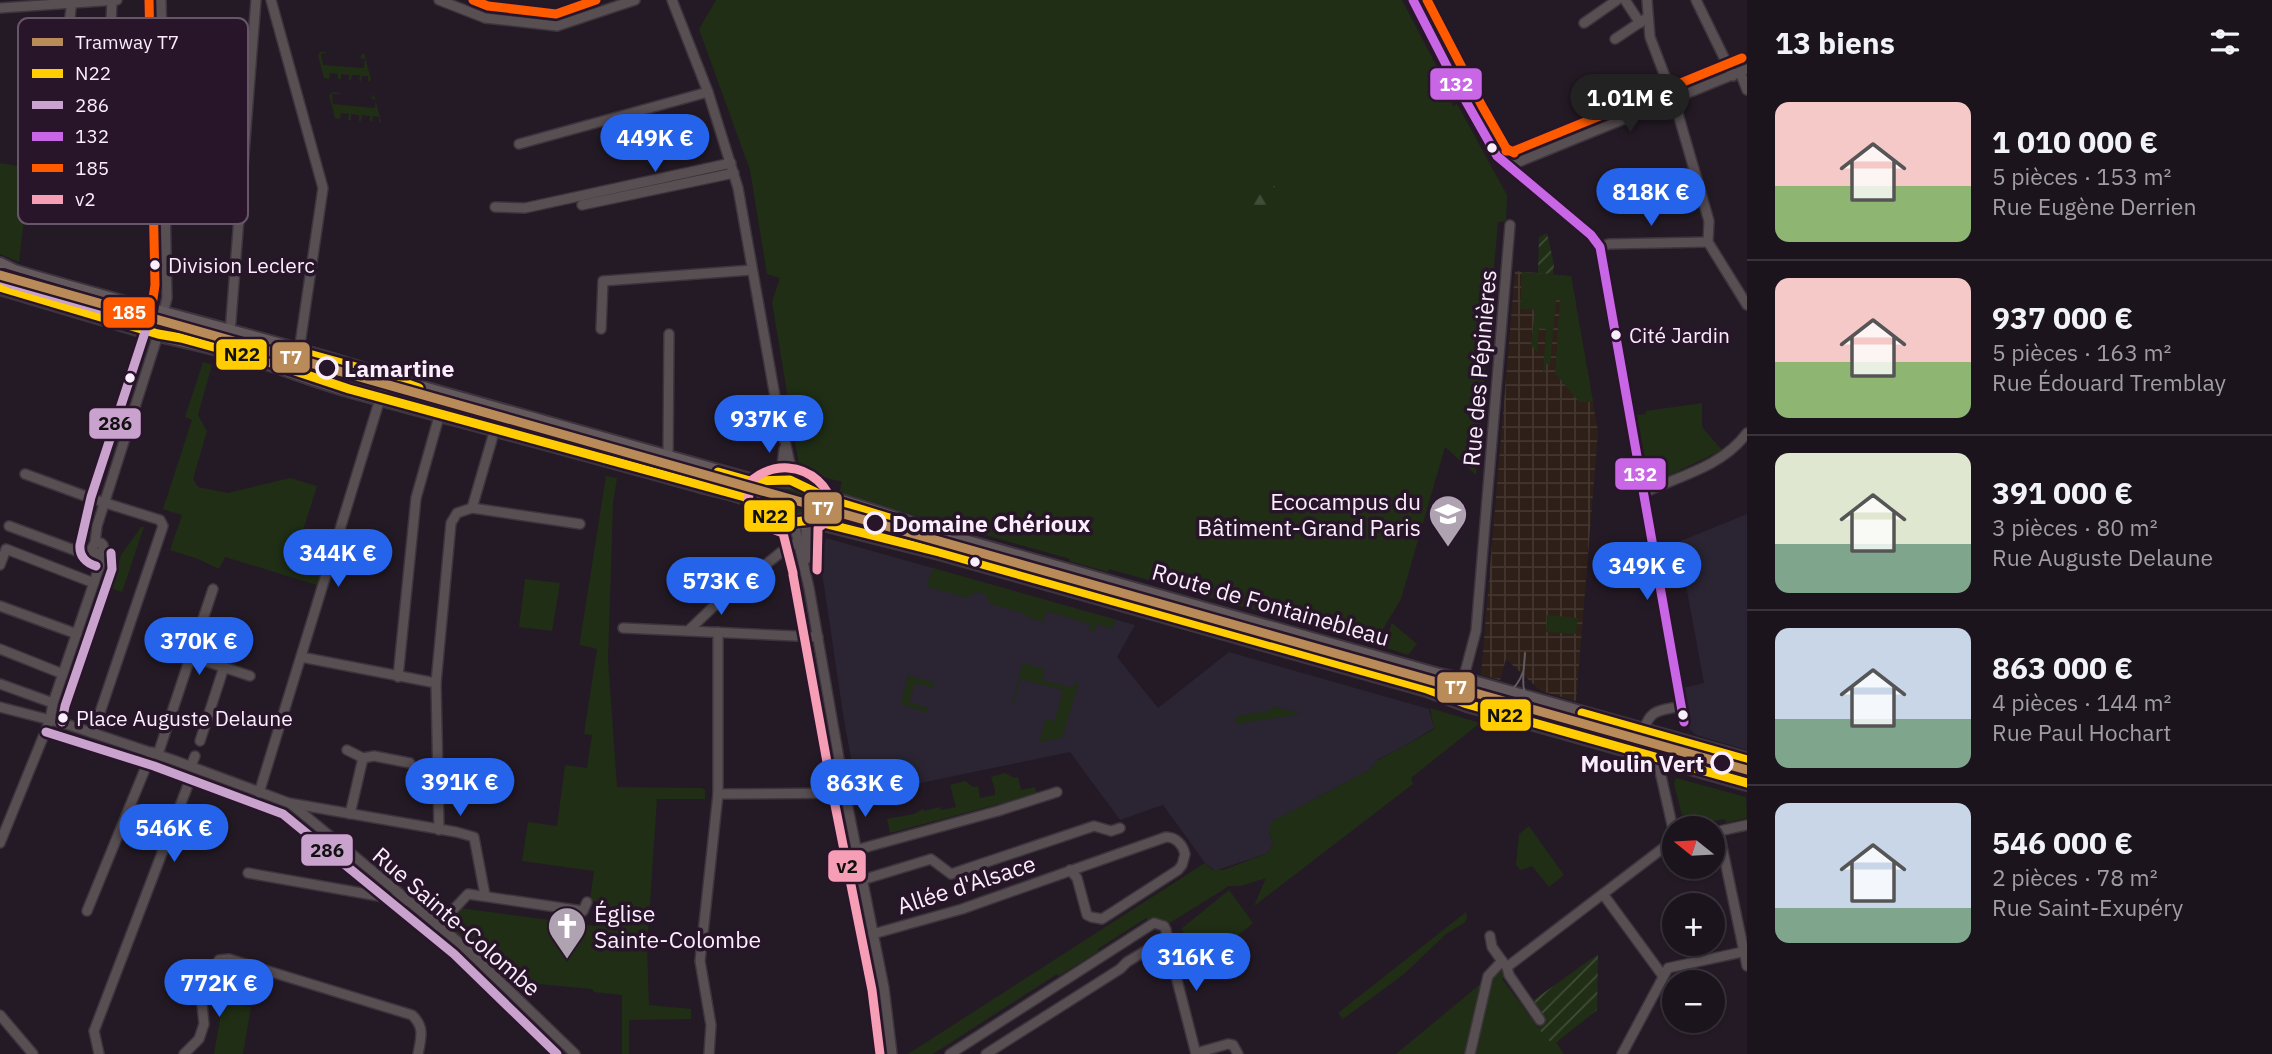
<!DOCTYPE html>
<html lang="fr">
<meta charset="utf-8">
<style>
:root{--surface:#1b141c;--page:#241d25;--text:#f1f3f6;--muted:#a09ea3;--line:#39333b;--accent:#2563eb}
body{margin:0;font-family:"IBM Plex Sans",sans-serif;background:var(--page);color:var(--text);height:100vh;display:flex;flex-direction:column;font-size:26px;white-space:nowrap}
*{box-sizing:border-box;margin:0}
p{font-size:23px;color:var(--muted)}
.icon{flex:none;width:38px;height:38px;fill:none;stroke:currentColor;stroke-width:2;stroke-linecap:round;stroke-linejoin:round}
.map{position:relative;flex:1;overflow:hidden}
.side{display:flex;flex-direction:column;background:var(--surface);width:525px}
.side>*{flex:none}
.needle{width:46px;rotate:288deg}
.tools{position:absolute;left:1662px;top:816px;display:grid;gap:14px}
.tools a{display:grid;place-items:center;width:63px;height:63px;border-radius:50%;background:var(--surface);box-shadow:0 2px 5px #0004,0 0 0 2px var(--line);font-size:35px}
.price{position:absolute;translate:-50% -60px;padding:0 16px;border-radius:24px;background:var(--accent);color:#fff;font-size:23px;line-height:46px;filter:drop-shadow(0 2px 4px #0008)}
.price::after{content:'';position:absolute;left:50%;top:42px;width:21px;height:16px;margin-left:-10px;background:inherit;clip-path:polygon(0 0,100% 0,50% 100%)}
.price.on{background:#222;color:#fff}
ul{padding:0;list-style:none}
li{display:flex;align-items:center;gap:21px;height:175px;padding:0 28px}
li+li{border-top:2px solid var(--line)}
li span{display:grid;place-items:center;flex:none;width:196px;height:140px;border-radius:14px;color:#555}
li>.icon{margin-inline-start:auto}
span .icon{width:84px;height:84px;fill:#fffc;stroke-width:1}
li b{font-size:30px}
h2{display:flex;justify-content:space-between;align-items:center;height:84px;padding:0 28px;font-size:30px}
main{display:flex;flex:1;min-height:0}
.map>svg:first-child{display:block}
.commercial{fill:#2a2433}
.industrial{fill:url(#industrial-grid)}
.green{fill:#202e15}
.forest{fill:url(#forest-firs)}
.garden{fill:url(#garden-furrows)}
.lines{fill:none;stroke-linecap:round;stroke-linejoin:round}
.street-casing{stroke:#3d343e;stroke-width:12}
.primary-casing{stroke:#3d343e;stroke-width:18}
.street{stroke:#584f53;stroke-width:9}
.primary{stroke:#63585c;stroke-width:14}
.tram{stroke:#625b60;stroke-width:2}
.bus-1-casing{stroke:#28152a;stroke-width:14}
.bus-2-casing{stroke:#28152a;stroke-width:14}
.bus-3-casing{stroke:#28152a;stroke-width:14}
.bus-4-casing{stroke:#28152a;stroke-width:14}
.bus-5-casing{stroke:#28152a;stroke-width:14}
.bus-1{stroke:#ffcd02;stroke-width:9}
.bus-2{stroke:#c9a2cd;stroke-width:9}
.bus-3{stroke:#c966e6;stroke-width:9}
.bus-4{stroke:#ff5a00;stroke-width:9}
.bus-5{stroke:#f69eb6;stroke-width:9}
.tram-1-casing{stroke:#28152a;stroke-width:14}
.tram-1{stroke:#b98b59;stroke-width:9}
.bus-dot{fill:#faedfc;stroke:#28152a;stroke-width:2.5}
.stop-dot{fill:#28152a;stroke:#faedfc;stroke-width:3.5}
.labels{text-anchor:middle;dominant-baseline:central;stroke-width:7;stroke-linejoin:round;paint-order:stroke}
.bus-label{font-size:21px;fill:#faedfc;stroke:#28152a;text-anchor:start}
.stop-label{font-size:23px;font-weight:bold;fill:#faedfc;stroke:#28152a;text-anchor:start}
.street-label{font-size:23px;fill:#faedfc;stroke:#28152a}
.poi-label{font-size:23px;fill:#faedfc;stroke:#28152a;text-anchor:end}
.key{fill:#28152a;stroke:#675669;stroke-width:2}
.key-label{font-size:19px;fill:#faedfc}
.line-badge{stroke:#28152a;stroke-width:2.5}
.badge-label{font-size:19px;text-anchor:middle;font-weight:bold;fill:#fff}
.pale-badge-label{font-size:19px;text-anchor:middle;font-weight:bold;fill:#111}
</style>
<main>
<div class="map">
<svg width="1747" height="1054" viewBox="0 0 1747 1054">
<defs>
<pattern id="industrial-grid" width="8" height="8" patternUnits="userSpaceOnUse" patternTransform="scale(1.75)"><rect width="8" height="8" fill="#2e2018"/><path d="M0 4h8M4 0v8" fill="none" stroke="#43362f"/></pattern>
<pattern id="forest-firs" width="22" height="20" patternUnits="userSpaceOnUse" patternTransform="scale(1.75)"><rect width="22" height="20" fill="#202e15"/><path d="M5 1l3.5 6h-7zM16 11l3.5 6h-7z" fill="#414d38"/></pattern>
<pattern id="garden-furrows" width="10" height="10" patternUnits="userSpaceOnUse" patternTransform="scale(1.75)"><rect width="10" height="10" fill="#202e15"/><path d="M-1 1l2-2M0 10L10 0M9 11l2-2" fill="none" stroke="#414d38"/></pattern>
</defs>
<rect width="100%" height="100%" fill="#241a25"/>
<g class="commercial">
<path d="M1747,514V750L1696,735L1690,729L1683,688L1704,683L1678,542Z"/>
<path d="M826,538L1135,625L1117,657L1158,708L1229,652L1429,709L1434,728L1403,747L1377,760L1371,769L1272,822L1269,835L1273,841L1270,850L1265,854L1215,871L1205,863L1163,805L1120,820L1070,752L858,796L844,720L820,559Z"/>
</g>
<path class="industrial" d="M1515,271L1571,276L1598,432L1576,701L1541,691L1506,659L1500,680L1481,675Z"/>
<g class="green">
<path d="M716,0H1402L1453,98L1450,99L1453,106L1457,104L1507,195L1506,221L1498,222L1476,475L1445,447L1401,599L1383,629L1378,645L1109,569L1108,572L1069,561L1070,559L839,494L842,482L800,471L772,302L780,278L767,274L750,170L699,29Z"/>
<path d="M320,52H327L321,54L323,65L364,68L365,59L360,58L362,54H364L365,56L371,80L368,82V76H362L361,81H359L360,75H352L351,80H349V75L341,74V79H338V74L330,73L329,79L324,78L318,56Z"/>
<path d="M333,92L340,93V94H332L333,104L375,108L376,99H371L374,94L381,122H379V117L373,116L372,121H370V116L362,115L361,121H359V115L351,114V120H348L349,114L341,113L340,119L335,118L329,95Z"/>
<path d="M0,163L30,168L19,262L0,254Z"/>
<path d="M0,272L142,314L139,323L0,283Z"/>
<path d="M1522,272L1571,276L1593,402H1579L1555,373L1560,300H1556L1550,367L1546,363L1544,374H1543L1546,329L1539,328L1537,352L1531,345L1535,310L1520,309Z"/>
<path d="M176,323L314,358L310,374L173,333Z"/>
<path d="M203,362L212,365L198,415L207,431L193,479L198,487L228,493L290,478L317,486L294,559L322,570L317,585L225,557L219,569L198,559L170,550L182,515L163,509L192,420L185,417Z"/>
<path d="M397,384L536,425L533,434L394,396Z"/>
<path d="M1702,403V427L1722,450L1662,479H1652L1648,476L1637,415L1646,414V411Z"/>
<path d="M563,432L746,484L743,493L560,443Z"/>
<path d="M606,476L617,478L613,503L608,659L617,787L702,788L705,790V799H657L647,946L649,1005L691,1009V1019L629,1020V1054H622V995L594,992L592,989L505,981L444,927L459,908L595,926L599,906H597V902L590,900L594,871L522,861L528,822L557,826L565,765L587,768L592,735L584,734L597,649L580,645V641Z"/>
<path d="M787,485L803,491L813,502L807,515C790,518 780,514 767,503L765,495L769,488Z"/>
<path d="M877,517L1089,580L1087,590L872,532Z"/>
<path d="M141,527H144L122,592L111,588L121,555Z"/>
<path d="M933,568L1116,620L1112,629L1097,624L1094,632L1089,631L1090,624L1046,611L1043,622L1027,617L1023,613L990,604L986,595L978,592L972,594L968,598L929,587L927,585Z"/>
<path d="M525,579L560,583L552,631L519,627Z"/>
<path d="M1095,582L1468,685L1464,700L1092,591Z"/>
<path d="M1547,615L1578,618L1576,634L1546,632Z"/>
<path d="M1392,623L1417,644L1408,655L1383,647Z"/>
<path d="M1023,663L1044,669L1042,680L1073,688L1075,682L1079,683L1062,738L1039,742L1046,719L1055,721L1063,690L1020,679L1014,703H1012Z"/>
<path d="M908,675L934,683L933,688L915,683L909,702L928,708L927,713L901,704Z"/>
<path d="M1474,698L1547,719L1550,711L1646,735L1650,752L1472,702Z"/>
<path d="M1272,706L1301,714L1235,724L1237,716L1272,710Z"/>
<path d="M1430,708L1480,723L1411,778L1413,784L1409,787L1254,906L1266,878L1241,886H1229L1168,924L1159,921L1149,923L1146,918L1098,949L1099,951L1059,976L1057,974L933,1054H908L1205,863L1212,870H1223L1265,854L1270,850L1273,841L1269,835L1271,822L1371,769L1376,761L1403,747L1434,729Z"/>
<path d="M1005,773L1014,778L1018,777L1021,790L1035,787L1037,794L890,833L887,819L914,814L923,809L924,811L940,807L941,810L956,807L950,785L965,781L973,787L978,786L980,798L995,795V790L991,777Z"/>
<path d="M1676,778L1746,797L1747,818L1726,823L1725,819L1708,822V827L1685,828L1674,783Z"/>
<path d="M1529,826L1564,875L1549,887L1532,866L1521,870L1516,865L1519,834Z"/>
<path d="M1229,890L1253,923L1206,961L1181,929Z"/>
<path d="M1466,912L1467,919L1464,923L1446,934L1404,974L1343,1019L1338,1013Z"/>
<path d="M1502,966L1507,974L1502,979L1539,1028L1556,1042L1564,1054H1396Z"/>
<path d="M223,1002L251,1007L243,1054H214Z"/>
</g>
<path class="forest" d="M1275,186V195L1279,204L1263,211L1256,210L1252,202L1256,191L1265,187Z"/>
<g class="garden">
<path d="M1547,233L1554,265L1553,274L1538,273L1539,237Z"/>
<path d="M1598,954L1597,1010L1553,1045L1538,1028L1545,1020L1531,1002Z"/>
</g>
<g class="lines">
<g class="street-casing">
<g id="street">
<path d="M72,0L54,154L57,160L164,165"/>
<path d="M271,0L323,188L299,351"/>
<path d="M439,0L485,18L557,26L635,0"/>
<path d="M672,0L708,92L738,188L776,402L794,481"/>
<path d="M1413,0L1455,82L1497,156L1591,235L1600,247L1681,706C1661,711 1650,708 1644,730"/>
<path d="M1625,0L1640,23"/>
<path d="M1647,0L1650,37L1674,100L1709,221L1708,242L1747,305"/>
<path d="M1696,0L1733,76"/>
<path d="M0,8L117,0"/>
<path d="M1584,23L1617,0"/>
<path d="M1615,39L1648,17"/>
<path d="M1740,72L1747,90"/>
<path d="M519,144L708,92"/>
<path d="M105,162L112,0"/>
<path d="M1506,163H1516L1747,69"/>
<path d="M582,205L734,173"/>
<path d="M495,207L525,208L731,163"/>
<path d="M1600,247L1609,244L1708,242"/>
<path d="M601,329L603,281L752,270"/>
<path d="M230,333L256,0"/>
<path d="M668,458L669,334"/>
<path d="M25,474L96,500L160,520L163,526L93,733"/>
<path d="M777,480L782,466L784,449"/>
<path d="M1643,493C1679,476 1722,467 1747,433"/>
<path d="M472,508L495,429"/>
<path d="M791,523L796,532L809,588L845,793L884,988L892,1054"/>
<path d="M9,526L85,554L94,552"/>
<path d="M95,543H101L103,545L104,550L99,554"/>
<path d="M99,554L95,553L92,548L95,543L97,526L156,341L167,298L161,0"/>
<path d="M806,559V521"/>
<path d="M0,565L6,549L94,583"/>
<path d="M0,606L77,634"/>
<path d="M623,628L818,637"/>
<path d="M688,631L713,607L785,549L798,542"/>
<path d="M718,632V794"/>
<path d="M0,649L63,674"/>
<path d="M301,657L436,683"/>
<path d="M202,660L250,676"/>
<path d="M398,677L416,498L440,413"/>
<path d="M1463,680L1476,631L1510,225"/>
<path d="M0,684L53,703"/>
<path d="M0,707L66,724L176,761L289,803L456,832L474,837L485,895"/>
<path d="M200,741L224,667"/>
<path d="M347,750L363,758L374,756L410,763"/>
<path d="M158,754L213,589"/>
<path d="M1657,758L1675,838"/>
<path d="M191,766L195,756"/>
<path d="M259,793L387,376"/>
<path d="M291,804L462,945L575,1054"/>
<path d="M350,814L363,758"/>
<path d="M439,830L436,683L451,523L457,513L472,508L580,524"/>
<path d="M1715,832L1747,825"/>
<path d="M1719,832L1747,966"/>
<path d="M0,843L50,720L53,703L100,565L99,554"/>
<path d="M856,850L998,811L1057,792"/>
<path d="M248,873L407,901"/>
<path d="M862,880L931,859L951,874L1094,826L1111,831L1120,828"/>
<path d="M1603,894L1663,976"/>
<path d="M87,911L152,752"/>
<path d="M438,926L468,894L583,911L587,902"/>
<path d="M873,934L962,909L1166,837C1176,837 1183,845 1185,854L1182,865L1178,870L1102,919L1091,917L1087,915L1077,878L1070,870"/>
<path d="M1490,936L1492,947L1505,965"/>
<path d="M0,1015L33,1054"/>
<path d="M1540,1020L1509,975L1507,967L1675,839"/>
<path d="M1196,1053L1228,1044L1233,1045L1238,1054"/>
<path d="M99,1054L94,1031L188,785"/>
<path d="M184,1054L199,1039L204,1024L201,995L208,977L219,960L229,959L412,1015C425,1027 421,1038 418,1054"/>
<path d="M709,1054L711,1025L700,961L718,794L845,793"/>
<path d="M950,1054L1154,923L1164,926L1166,930L1169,949L1196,1054"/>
<path d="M986,1054L1120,969L1127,962L1167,938"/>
<path d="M1470,1054L1488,976L1502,961"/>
<path d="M1622,1054L1668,968L1747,951"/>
</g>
</g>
<g class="primary-casing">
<g id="primary">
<path d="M0,265L14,272C147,312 284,343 416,387L750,481C763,481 777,478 790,480C812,484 827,501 811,520C773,531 773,509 745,497C732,492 717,489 704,486C587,453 469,422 351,390C322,382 294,371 266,362C230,350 194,342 158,334L0,287"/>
<path d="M816,494L914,525L943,536L1435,675L1473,683L1747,760"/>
<path d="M811,520L939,552L1427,689L1467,704L1747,783"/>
</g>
</g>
<use href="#street" class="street"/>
<use href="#primary" class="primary"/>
<g class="tram">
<path d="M1525,653C1524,675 1517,695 1538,710"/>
<path d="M1486,700C1505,697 1516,691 1523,672"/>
</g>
<g class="bus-1-casing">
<g id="bus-1">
<path d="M0,287L158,334L181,338L265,361L349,389L745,497L768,515L786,523L811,520L939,552L1427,689L1467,704L1747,783"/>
<path d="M298,351L374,372L419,388"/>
<path d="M718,472L750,481L790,480L834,501L922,528"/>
<path d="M1582,713L1747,760"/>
</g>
</g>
<g class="bus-2-casing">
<g id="bus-2">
<path d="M0,279L11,284L148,323L91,497L80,545C79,556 86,563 96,566"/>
<path d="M62,722L65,706L112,569L111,553"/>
<path d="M46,732L154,766L283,814L454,954L557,1054"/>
</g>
</g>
<g class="bus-3-casing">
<path id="bus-3" d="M1413,0L1455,82L1497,156L1591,235L1600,247L1684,722"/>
</g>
<g class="bus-4-casing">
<g id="bus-4">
<path d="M473,0L488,6L556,14L596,0"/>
<path d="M1427,0L1482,106L1506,148L1514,153"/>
<path d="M1506,151H1514L1742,58"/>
<path d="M3,275L150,319L155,285L149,0"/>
</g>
</g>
<g class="bus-5-casing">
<g id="bus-5">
<path d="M793,573L783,533L761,525L747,505L752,480C800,442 857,503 818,528L817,570"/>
<path d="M793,575L833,795L872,990L880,1054"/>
</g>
</g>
<use href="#bus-1" class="bus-1"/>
<use href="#bus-2" class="bus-2"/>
<use href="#bus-3" class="bus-3"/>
<use href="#bus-4" class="bus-4"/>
<use href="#bus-5" class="bus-5"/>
<g class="tram-1-casing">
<path id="tram-1" d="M0,275L1747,770"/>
</g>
<use href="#tram-1" class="tram-1"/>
</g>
<defs>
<g id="university-pin" transform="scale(2.0125)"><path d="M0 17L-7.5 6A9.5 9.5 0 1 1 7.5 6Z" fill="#afa3b1" stroke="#28152a"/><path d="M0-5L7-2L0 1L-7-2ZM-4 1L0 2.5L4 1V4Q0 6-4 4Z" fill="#fff"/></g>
<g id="church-pin" transform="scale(2.0125)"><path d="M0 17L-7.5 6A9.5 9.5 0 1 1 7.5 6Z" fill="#afa3b1" stroke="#28152a"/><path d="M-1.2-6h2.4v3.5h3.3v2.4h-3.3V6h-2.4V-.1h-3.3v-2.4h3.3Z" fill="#fff"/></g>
</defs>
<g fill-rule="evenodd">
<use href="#university-pin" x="1448" y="514"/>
<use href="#church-pin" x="567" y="926"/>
</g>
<g class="bus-dot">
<circle cx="1492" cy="148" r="6"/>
<circle cx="155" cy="265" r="6"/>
<circle cx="1616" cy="335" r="6"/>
<circle cx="130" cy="378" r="6"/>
<circle cx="975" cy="562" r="6"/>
<circle cx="1683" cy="715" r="6"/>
<circle cx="63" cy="718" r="6"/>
</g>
<g class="stop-dot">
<circle cx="327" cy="368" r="10"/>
<circle cx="875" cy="523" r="10"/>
<circle cx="1722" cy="763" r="10"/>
</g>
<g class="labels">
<g class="bus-label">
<text x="168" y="265">Division Leclerc</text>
<text x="1629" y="335">Cité Jardin</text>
<text x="76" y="718">Place Auguste Delaune</text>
</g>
<g class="stop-label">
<text x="344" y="368">Lamartine</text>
<text x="892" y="523">Domaine Chérioux</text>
<text x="1704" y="763" text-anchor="end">Moulin Vert</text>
</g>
<g class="street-label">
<text transform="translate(1479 368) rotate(-85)">Rue des Pépinières</text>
<text transform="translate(1271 604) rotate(16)">Route de Fontainebleau</text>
<text transform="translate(966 884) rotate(-18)">Allée d'Alsace</text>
<text transform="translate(457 921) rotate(41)">Rue Sainte-Colombe</text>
</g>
<g class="poi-label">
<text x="1421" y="501">Ecocampus du<tspan x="1421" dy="26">Bâtiment-Grand Paris</tspan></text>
<text x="594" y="913" text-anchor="start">Église<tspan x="594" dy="26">Sainte-Colombe</tspan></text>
</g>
</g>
<rect x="18" y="18" width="230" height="206" rx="10" class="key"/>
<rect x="32" y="38" width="31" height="8" fill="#b98b59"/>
<rect x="32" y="69" width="31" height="9" fill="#ffcd02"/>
<rect x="32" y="101" width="31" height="8" fill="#c9a2cd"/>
<rect x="32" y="132" width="31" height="9" fill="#c966e6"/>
<rect x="32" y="164" width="31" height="8" fill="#ff5a00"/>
<rect x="32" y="195" width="31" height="9" fill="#f69eb6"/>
<g class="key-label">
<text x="75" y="49">Tramway T7</text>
<text x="75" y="80">N22</text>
<text x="75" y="112">286</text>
<text x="75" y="143">132</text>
<text x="75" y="175">185</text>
<text x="75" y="206">v2</text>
</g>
<g class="line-badge">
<rect x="1429" y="67" width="54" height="34" rx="7" fill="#c966e6"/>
<rect x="102" y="296" width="54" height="33" rx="7" fill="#ff5a00"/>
<rect x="215" y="338" width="53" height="33" rx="7" fill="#ffcd02"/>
<rect x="271" y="341" width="40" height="33" rx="7" fill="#b98b59"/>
<rect x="88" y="407" width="54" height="33" rx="7" fill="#c9a2cd"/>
<rect x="1614" y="457" width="53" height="34" rx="7" fill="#c966e6"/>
<rect x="803" y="491" width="40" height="34" rx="7" fill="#b98b59"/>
<rect x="743" y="499" width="53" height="34" rx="7" fill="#ffcd02"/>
<rect x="1436" y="671" width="40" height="33" rx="7" fill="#b98b59"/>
<rect x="1479" y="698" width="53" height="34" rx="7" fill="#ffcd02"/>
<rect x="300" y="833" width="54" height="34" rx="7" fill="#c9a2cd"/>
<rect x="827" y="849" width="40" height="34" rx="7" fill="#f69eb6"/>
</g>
<g class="badge-label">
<text x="1456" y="91">132</text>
<text x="129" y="319">185</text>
<text x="291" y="364">T7</text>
<text x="1640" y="481">132</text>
<text x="823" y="515">T7</text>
<text x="1456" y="694">T7</text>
</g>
<g class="pale-badge-label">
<text x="242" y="361">N22</text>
<text x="115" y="430">286</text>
<text x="770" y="523">N22</text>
<text x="1505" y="722">N22</text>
<text x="327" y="857">286</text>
<text x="847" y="873">v2</text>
</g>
</svg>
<div class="tools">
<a><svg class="needle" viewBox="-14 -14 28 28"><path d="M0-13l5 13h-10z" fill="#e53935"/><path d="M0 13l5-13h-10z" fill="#a09ea3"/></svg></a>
<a>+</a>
<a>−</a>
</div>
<b class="price on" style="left:1630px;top:134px">1.01M €</b>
<b class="price" style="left:655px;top:174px">449K €</b>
<b class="price" style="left:1651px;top:228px">818K €</b>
<b class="price" style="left:769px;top:455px">937K €</b>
<b class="price" style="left:338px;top:589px">344K €</b>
<b class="price" style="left:1647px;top:602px">349K €</b>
<b class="price" style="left:721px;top:617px">573K €</b>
<b class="price" style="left:199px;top:677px">370K €</b>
<b class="price" style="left:460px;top:818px">391K €</b>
<b class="price" style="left:865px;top:819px">863K €</b>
<b class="price" style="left:174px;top:864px">546K €</b>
<b class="price" style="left:1196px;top:993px">316K €</b>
<b class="price" style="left:219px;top:1019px">772K €</b>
</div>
<section class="side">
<h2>13 biens<svg class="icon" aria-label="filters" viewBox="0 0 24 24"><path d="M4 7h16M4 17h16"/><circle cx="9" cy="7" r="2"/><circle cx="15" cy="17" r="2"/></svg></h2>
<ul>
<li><span style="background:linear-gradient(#f6c9c9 60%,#8fb573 0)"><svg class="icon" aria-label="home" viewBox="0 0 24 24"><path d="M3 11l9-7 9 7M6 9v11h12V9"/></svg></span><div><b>1 010 000 €</b><p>5 pièces · 153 m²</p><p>Rue Eugène Derrien</p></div></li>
<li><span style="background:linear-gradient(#f6c9c9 60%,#8fb573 0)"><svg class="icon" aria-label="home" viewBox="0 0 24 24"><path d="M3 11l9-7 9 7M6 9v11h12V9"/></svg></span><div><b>937 000 €</b><p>5 pièces · 163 m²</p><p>Rue Édouard Tremblay</p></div></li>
<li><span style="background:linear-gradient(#dfe7d0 65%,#7fa58c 0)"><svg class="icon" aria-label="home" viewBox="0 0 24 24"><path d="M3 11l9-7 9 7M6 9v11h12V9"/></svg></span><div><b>391 000 €</b><p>3 pièces · 80 m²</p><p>Rue Auguste Delaune</p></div></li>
<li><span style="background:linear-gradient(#c9d6e8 65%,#7fa58c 0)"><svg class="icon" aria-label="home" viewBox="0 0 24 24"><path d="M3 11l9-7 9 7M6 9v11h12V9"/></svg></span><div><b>863 000 €</b><p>4 pièces · 144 m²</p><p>Rue Paul Hochart</p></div></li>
<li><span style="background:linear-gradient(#c9d6e8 75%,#7fa58c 0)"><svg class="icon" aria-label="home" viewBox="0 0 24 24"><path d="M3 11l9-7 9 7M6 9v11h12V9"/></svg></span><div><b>546 000 €</b><p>2 pièces · 78 m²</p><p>Rue Saint-Exupéry</p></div></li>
</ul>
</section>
</main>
